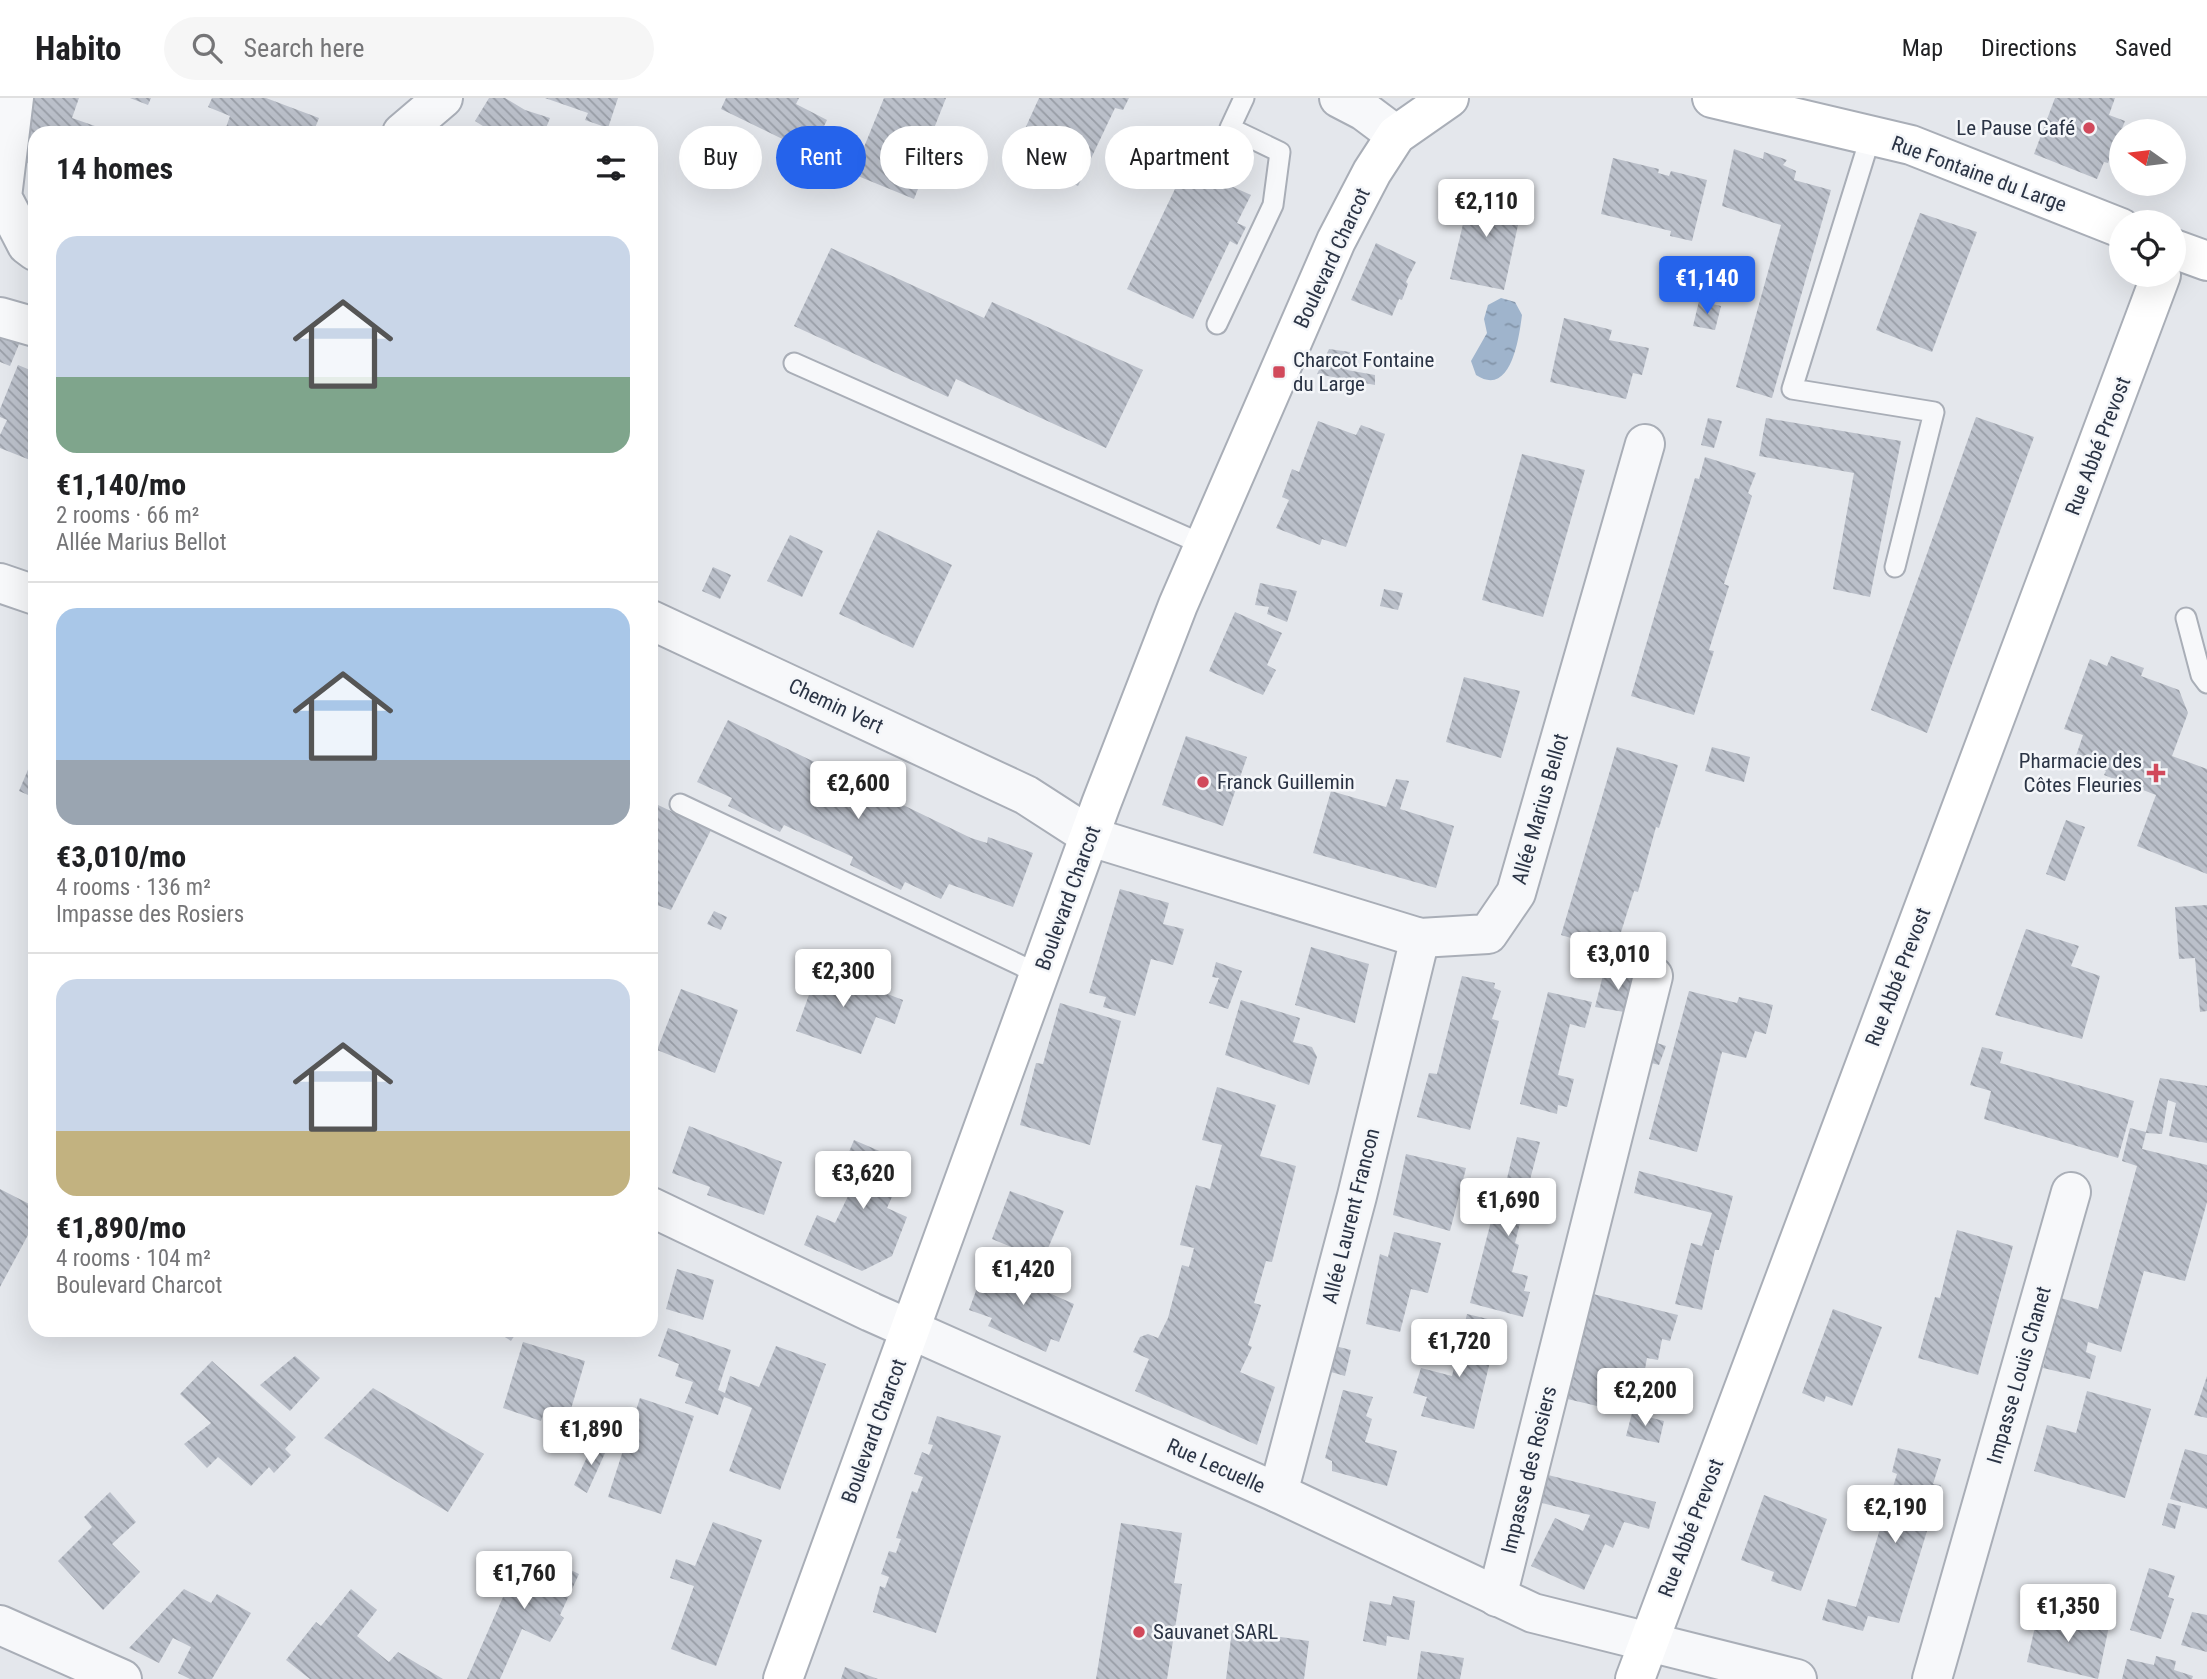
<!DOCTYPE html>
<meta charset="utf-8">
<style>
:root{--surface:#fff;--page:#f6f6f6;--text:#202124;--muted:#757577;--line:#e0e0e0;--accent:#2563eb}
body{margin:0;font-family:"Roboto Condensed",sans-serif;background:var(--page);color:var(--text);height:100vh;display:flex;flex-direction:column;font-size:26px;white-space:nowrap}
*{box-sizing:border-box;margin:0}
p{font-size:23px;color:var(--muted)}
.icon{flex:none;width:38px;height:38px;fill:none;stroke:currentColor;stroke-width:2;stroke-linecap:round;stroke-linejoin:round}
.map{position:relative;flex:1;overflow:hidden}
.details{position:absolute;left:28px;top:28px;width:630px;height:1211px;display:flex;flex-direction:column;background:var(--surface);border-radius:21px;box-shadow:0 7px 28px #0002}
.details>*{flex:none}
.top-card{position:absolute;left:679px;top:28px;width:665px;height:63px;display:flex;gap:14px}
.needle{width:46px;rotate:284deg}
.tools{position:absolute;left:2109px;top:21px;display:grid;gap:14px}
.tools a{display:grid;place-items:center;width:77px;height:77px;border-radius:50%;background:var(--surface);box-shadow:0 7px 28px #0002;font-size:35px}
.price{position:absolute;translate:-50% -60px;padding:0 16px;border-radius:7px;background:#fff;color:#222;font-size:23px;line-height:46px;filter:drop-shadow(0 2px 4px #0008)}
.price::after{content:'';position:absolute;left:50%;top:42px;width:21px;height:16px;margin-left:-10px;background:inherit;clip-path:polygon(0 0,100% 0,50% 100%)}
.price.active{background:var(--accent);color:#fff}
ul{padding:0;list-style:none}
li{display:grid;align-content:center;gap:14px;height:371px;padding:0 28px}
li+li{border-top:2px solid var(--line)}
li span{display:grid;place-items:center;height:217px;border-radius:21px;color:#555}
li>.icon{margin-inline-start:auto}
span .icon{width:126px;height:126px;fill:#fffc;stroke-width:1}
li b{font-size:30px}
h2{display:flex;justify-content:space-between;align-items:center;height:84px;padding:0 28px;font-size:30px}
.tag{padding:0 24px;border-radius:32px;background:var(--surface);box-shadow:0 7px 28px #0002;font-size:24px;line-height:63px}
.tag.active{background:var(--accent);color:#fff}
header{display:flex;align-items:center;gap:42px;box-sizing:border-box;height:98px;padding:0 35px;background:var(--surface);border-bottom:2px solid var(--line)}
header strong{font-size:33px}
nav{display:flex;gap:38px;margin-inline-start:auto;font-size:24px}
.search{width:490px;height:63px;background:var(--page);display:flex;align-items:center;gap:18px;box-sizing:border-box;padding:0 24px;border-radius:38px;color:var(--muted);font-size:26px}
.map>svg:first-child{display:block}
.water{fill:url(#water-ripples)}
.building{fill:url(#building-back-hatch)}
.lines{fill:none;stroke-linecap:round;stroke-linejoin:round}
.lane-casing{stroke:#a9aeb7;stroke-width:23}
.street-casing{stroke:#a9aeb7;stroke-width:42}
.secondary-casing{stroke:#a9aeb7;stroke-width:42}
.lane{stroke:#f7f8fa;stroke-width:19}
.street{stroke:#f7f8fa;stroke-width:38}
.secondary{stroke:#fff;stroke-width:38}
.poi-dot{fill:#d1495b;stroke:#f4f6f9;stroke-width:2.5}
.labels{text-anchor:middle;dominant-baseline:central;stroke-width:5;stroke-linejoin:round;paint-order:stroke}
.poi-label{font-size:21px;fill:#2b3445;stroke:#f4f6f9;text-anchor:start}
.street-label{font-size:21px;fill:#2b3445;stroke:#f4f6f9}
</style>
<header>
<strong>Habito</strong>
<div class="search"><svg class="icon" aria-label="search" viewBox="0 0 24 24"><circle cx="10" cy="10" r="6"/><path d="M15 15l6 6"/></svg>Search here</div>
<nav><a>Map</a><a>Directions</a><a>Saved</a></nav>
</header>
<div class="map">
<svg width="2207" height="1581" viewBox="0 0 2207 1581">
<defs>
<pattern id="water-ripples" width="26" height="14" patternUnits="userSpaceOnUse" patternTransform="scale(1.75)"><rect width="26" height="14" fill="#9fb4cc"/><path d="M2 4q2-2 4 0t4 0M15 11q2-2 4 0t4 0" fill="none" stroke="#8293a7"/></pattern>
<pattern id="building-back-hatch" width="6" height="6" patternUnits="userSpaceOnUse" patternTransform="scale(1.75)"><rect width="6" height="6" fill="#bbc0ca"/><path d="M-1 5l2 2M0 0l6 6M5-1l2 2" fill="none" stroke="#989da6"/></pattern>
</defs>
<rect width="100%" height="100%" fill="#e4e7ec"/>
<path class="water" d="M1501,200L1515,204L1522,217C1519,240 1511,300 1476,277L1471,263L1487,235L1484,221L1488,207Z"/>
<g class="building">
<path d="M32,0H79L72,20L115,35H35V68L22,63Z"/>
<path d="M130,0H151L148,7Z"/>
<path d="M212,0H266L319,20L313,35H224L230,18L208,9Z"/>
<path d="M489,0H505L525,12L550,20L544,35H526L516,29L512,35H494L475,23Z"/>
<path d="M545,0H618L608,30L585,22L588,15Z"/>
<path d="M726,0H799L796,6L827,22L811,55L721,11Z"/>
<path d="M884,0H946L927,48L934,51L914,101L853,76Z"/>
<path d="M1039,0H1129L1123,12L1115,10L1078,88L1013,57Z"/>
<path d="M2055,0H2115L2109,17L2125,23L2108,65L2104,64L2097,81L2034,56Z"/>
<path d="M1734,51L1763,61L1764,54L1787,62L1783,67L1796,73L1794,82L1831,92L1772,300L1736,289L1781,127L1722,108Z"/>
<path d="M1613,60L1659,71L1658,75L1669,78L1671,73L1707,82L1692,143L1670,138L1671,133L1601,116Z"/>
<path d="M1186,68L1251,97L1237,125L1246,129L1237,147L1230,143L1193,221L1127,191Z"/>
<path d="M1462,90L1523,104L1504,192L1450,181L1464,122L1455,119Z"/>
<path d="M1920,115L1977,134L1932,254L1876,232Z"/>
<path d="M1376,145L1416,164L1406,184L1408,186L1402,202L1399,201L1392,218L1351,202Z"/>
<path d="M831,150L984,220L992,204L1143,272L1106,350L956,281L948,299L794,228Z"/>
<path d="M1699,203L1721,208L1715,232L1693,228Z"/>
<path d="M1564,220L1612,232L1609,242L1649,250L1642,277L1633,275L1626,301L1550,284Z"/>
<path d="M0,237L20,244L10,268L0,264Z"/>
<path d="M1329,251L1350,254L1347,272L1375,277V287L1317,276Z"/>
<path d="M18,267L35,274V364L0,350V337L7,322L0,319V311Z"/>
<path d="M651,298L656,309L652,328H651Z"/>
<path d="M1976,319L2034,339L1927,635L1871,612Z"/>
<path d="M1708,320L1722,323L1714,350L1701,347Z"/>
<path d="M1766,320L1901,343L1870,499L1833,491L1854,375L1759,358Z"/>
<path d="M1318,323L1356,337L1361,327L1385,336L1346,449L1322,441L1320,447L1276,430L1289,402L1282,399L1292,371L1299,374Z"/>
<path d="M1522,356L1585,372L1543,519L1482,502Z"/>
<path d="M1705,359L1756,375L1748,395L1752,398L1724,486L1729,488L1709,552L1714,553L1694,617L1631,598L1695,380L1699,381Z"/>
<path d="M878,432L952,467L913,550L839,516Z"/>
<path d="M790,437L823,453L802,499L767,483Z"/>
<path d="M713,469L731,477L720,501L702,493Z"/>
<path d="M1260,485L1297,493L1287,524L1267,516L1269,509L1255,507Z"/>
<path d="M1384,491L1403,495L1398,512L1380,508Z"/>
<path d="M1235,514L1282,535L1267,567L1276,572L1263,597L1209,573Z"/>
<path d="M2111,558L2144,570L2141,578L2179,592L2188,615L2172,658L2207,671V776L2137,748L2156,697L2104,677L2106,673L2075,661L2083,637L2064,631L2090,561L2107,568Z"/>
<path d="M1464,579L1520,593L1501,660L1446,644Z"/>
<path d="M728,622L971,740L987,745L988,739L1033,755L1013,809L949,786L941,801L905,784L901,792L850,767L853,759L784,727L780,734L728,708L732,700L697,684Z"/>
<path d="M1186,638L1247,659L1223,728L1162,707Z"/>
<path d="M1617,649L1678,667L1659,730L1656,729L1638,794L1634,793L1615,853L1561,837Z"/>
<path d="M1712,649L1750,659L1744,684L1705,673Z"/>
<path d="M35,655V700L19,693Z"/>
<path d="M1396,681L1409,683L1400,711L1454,728L1436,790L1313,755L1331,693L1386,709Z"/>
<path d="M658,707L711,732L671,812L651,805V724Z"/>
<path d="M2066,722L2085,729L2065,783L2046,776Z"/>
<path d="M1120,791L1169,805L1163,826L1184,831L1173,867L1151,861L1135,918L1103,909L1106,899L1089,895Z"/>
<path d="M2207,807V913L2200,914L2195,860L2179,861L2175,809Z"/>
<path d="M714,813L727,819L721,832L707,826Z"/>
<path d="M2026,831L2079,848L2071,868L2100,878L2082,941L1995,917Z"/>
<path d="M1311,849L1369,866L1355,925L1295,907Z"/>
<path d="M1216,864L1242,873L1228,911L1209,905L1219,880L1212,879Z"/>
<path d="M806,865L903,902L895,926L876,919L861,956L796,933L810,894L796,889Z"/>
<path d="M1640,876L1630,915L1595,909L1603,877Z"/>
<path d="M1462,878L1495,885L1494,890L1501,893L1492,921L1499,923L1470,1032L1417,1019L1429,975L1437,976Z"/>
<path d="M681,891L738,912L715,975L657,952Z"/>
<path d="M1689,893L1737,905L1739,899L1773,907L1766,936L1755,933L1746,960L1722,954L1697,1054L1649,1041Z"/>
<path d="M1548,894L1592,904L1585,930L1570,926L1558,977L1574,981L1567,1009L1558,1007L1557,1016L1520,1006Z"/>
<path d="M1241,902L1300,920L1293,944L1312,949L1317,959L1309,987L1225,957Z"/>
<path d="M1060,905L1121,923L1090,1047L1020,1027L1036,965L1043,966Z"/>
<path d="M1651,943L1666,948L1659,967L1644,963Z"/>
<path d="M1982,949L2003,954L2000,965L2134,1003L2118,1060L1984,1021L1991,993L1970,987Z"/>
<path d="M2160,980L2207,988V1045L2169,1038L2176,1005L2168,1002L2162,1036L2146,1035L2142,1051L2207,1067V1104L2185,1183L2144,1173L2121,1254L2088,1244L2086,1254L2096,1258L2090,1281L2043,1270L2061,1200L2098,1211L2137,1068L2122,1063L2130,1030L2146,1034Z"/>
<path d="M1217,989L1276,1007L1260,1058L1296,1068L1272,1164L1266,1163L1254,1205L1261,1207L1248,1247L1252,1249L1240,1274L1275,1289L1257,1347L1135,1293L1149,1261L1133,1254L1140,1239L1148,1236L1158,1240L1168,1220L1182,1167L1189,1169L1194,1150L1180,1147L1196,1087L1210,1091L1222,1047L1202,1042Z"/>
<path d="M689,1028L782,1064L764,1117L707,1097L710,1089L672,1075Z"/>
<path d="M1517,1039L1540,1044L1527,1093L1540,1098L1538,1108L1536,1116L1523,1113L1515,1145L1519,1147L1512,1174L1528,1178L1524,1193L1530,1194L1523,1219L1470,1205L1498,1096L1503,1097Z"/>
<path d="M854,1042L907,1065L887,1110L907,1119L892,1158L862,1173L804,1147L817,1117L835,1125L850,1094L835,1087Z"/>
<path d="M1406,1056L1466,1070L1450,1133L1393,1117Z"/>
<path d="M1639,1073L1733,1098L1719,1152H1715L1702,1212L1675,1206L1691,1145L1702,1148L1712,1115L1634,1095Z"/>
<path d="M0,1091L35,1109V1124L0,1189Z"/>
<path d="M1010,1093L1064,1113L1043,1162L992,1141Z"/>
<path d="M1957,1132L2013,1148L1978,1277L1918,1260L1935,1199L1940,1200Z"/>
<path d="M1394,1134L1441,1145L1428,1195L1411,1191L1400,1234L1366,1226L1380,1156L1388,1159Z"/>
<path d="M1048,1163L1060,1169L1049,1195L1074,1206L1059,1244L1051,1241L1046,1254L988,1228L992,1220L969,1212L985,1168L1037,1189Z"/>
<path d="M677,1171L714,1182L703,1222L666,1211Z"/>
<path d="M1585,1194L1678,1217L1670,1243L1662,1241L1658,1262L1647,1260L1644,1276L1625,1273L1614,1312L1559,1299Z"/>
<path d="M1833,1211L1882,1229L1852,1308L1826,1298L1824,1304L1802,1295Z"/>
<path d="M1467,1216L1492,1222L1483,1256L1491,1259L1474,1331L1421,1318L1427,1299L1413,1295L1421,1270L1452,1278Z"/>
<path d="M668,1230L731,1252L718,1292L725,1295L730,1278L759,1289L776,1248L826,1266L780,1392L729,1373L752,1310L724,1299L718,1317L685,1305L693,1284L675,1278L679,1266L658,1258Z"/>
<path d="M501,1232H518L511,1243L499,1235Z"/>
<path d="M523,1244L585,1263L569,1318L545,1311L541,1323L503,1310Z"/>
<path d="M1331,1247L1351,1252L1345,1278L1324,1272Z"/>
<path d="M295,1258L320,1280L290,1313L260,1287Z"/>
<path d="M212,1263L296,1339L285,1351L291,1357L274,1375L269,1369L251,1388L218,1359L207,1370L184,1346L211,1325L180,1296Z"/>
<path d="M2207,1278V1320L2194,1317Z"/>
<path d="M373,1290L484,1356L448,1414L324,1340Z"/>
<path d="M1343,1292L1373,1299L1366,1318L1372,1321L1365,1344L1397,1353L1387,1388L1332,1373V1363L1325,1360Z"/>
<path d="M2087,1293L2151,1311L2125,1400L2034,1373L2047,1327L2076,1335Z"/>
<path d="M640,1300L694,1318L661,1416L608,1399Z"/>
<path d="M1632,1315L1664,1323L1659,1345L1626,1338Z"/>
<path d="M937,1318L1001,1338L936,1535L873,1514L880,1488L885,1490L889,1479L881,1476L889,1453L896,1455L901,1441L896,1440L912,1393L917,1395L923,1379L914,1376L922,1354L929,1357L933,1347L928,1346Z"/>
<path d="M594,1344L605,1347V1355L587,1395L574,1387Z"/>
<path d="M1898,1350L1941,1361L1933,1386L1941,1387L1899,1525L1868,1518L1863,1533L1822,1522L1828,1501L1856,1509L1897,1376L1892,1374Z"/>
<path d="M2185,1351L2207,1357V1411L2170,1401Z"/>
<path d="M1540,1375L1656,1404L1649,1431L1624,1424L1613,1450L1605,1446L1584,1492L1531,1468L1555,1420L1583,1433L1590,1417L1534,1403Z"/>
<path d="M110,1394L136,1424L112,1446L140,1474L103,1512L58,1463L92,1429L84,1419Z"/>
<path d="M1764,1397L1827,1421L1801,1493L1771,1483L1774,1474L1741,1462Z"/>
<path d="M2168,1405L2181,1408L2175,1431L2162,1427Z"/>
<path d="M713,1424L762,1442L716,1568L671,1551L694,1488L670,1480L676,1461L695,1468Z"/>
<path d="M1121,1425L1182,1435L1174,1485L1182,1486L1167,1581H1096Z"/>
<path d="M518,1454L535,1464L539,1457L579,1476L560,1517L564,1520L550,1544L522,1531L500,1581H467L507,1490L501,1484Z"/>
<path d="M2149,1470L2175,1478L2168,1499L2174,1501L2161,1541L2130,1532Z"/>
<path d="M184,1491L211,1505L217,1496L251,1515L212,1581H190L178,1575L191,1549L173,1540L159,1565L129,1550Z"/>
<path d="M351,1491L377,1512L357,1538L389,1564L398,1554L443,1581H310L286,1562L316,1524L321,1528Z"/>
<path d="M1393,1498L1415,1503L1409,1542L1387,1538L1386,1548L1363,1543L1370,1503L1391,1507Z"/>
<path d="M2039,1511L2109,1528L2098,1581L2027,1564Z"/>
<path d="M2192,1514L2207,1517V1554L2181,1547Z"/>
<path d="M1232,1532L1309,1543L1304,1581H1226Z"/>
<path d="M1421,1553L1464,1560L1460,1581H1417Z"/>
<path d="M2156,1558L2176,1563L2174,1572L2193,1578L2192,1581H2122L2127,1561L2154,1567Z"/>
<path d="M845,1569L878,1581H841Z"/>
</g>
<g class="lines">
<g class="lane-casing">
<g id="lane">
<path d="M1871,37L1792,291L1934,314L1895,469"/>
<path d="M1217,226L1273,107L1280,54L1230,30L1244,0"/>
<path d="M794,265L1204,447"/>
<path d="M2186,520L2201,577L2207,585"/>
<path d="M680,706L1041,877"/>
</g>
</g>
<g class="street-casing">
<g id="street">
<path d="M14,0L2,99L27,147L35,153"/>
<path d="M1339,0L1364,13L1396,37"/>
<path d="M402,35L443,0"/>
<path d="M0,219L35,229"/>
<path d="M0,485L35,497"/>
<path d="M651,522L1026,697L1091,739L1420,840L1488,836L1516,795L1645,346"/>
<path d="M651,1109L871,1214L1278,1395L1533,1515L1797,1581"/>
<path d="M1278,1395L1357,1098L1420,840"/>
<path d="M1497,1499L1653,878"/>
<path d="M0,1527L122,1581"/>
<path d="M1932,1581L2071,1094"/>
</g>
</g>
<g class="secondary-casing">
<g id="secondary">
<path d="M1712,0L1911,47L2121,130"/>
<path d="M2174,151L2207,163"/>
<path d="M783,1581L1101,706L1178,507L1336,143L1372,74L1396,37L1449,0"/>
<path d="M1635,1581L2161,177"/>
</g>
</g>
<use href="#lane" class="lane"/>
<use href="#street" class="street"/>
<use href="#secondary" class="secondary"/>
</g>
<g class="poi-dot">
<circle cx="2089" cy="30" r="7"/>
<rect x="1272" y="267" width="14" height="14" rx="3.5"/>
<path d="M2152.5 664.5h7v7h7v7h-7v7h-7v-7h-7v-7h7z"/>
<circle cx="1203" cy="684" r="7"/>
<circle cx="1139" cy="1534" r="7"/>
</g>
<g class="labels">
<g class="poi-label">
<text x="2075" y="30" text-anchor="end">Le Pause Café</text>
<text x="1293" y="262">Charcot Fontaine<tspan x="1293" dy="24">du Large</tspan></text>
<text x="2142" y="663" text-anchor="end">Pharmacie des<tspan x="2142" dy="24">Côtes Fleuries</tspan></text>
<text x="1217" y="684">Franck Guillemin</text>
<text x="1153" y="1534">Sauvanet SARL</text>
</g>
<g class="street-label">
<text transform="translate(1979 76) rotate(20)">Rue Fontaine du Large</text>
<text transform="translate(1332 160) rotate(-65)">Boulevard Charcot</text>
<text transform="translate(2098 348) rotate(-69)">Rue Abbé Prevost</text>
<text transform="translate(836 608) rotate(25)">Chemin Vert</text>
<text transform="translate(1540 711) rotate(-74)">Allée Marius Bellot</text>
<text transform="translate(1068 800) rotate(-70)">Boulevard Charcot</text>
<text transform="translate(1898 879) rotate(-69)">Rue Abbé Prevost</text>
<text transform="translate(1351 1118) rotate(-76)">Allée Laurent Francon</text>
<text transform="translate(2019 1277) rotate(-74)">Impasse Louis Chanet</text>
<text transform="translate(874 1333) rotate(-70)">Boulevard Charcot</text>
<text transform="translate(1216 1368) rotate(24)">Rue Lecuelle</text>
<text transform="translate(1529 1372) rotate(-76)">Impasse des Rosiers</text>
<text transform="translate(1691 1430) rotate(-69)">Rue Abbé Prevost</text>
</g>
</g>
</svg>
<div class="tools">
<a><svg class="needle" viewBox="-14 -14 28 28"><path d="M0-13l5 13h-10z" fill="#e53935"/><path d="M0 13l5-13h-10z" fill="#757577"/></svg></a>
<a><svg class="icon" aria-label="locate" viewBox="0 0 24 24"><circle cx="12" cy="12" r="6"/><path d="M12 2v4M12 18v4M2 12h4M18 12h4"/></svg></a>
</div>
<b class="price" style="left:1486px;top:141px">€2,110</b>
<b class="price active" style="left:1707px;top:218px">€1,140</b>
<b class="price" style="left:858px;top:723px">€2,600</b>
<b class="price" style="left:1618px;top:894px">€3,010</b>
<b class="price" style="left:843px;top:911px">€2,300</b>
<b class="price" style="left:863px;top:1113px">€3,620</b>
<b class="price" style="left:1508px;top:1140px">€1,690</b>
<b class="price" style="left:1023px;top:1209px">€1,420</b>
<b class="price" style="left:1459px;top:1281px">€1,720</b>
<b class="price" style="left:1645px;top:1330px">€2,200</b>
<b class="price" style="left:591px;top:1369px">€1,890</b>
<b class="price" style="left:1895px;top:1447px">€2,190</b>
<b class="price" style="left:524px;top:1513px">€1,760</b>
<b class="price" style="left:2068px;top:1546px">€1,350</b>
<div class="top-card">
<a class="tag">Buy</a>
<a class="tag active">Rent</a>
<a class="tag">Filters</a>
<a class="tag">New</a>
<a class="tag">Apartment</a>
</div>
<section class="details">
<h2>14 homes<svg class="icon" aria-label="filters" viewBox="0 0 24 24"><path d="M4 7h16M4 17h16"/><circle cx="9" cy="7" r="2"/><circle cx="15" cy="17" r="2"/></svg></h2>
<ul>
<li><span style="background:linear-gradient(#c9d6e8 65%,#7fa58c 0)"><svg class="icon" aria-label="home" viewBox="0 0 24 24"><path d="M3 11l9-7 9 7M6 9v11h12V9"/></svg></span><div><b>€1,140/mo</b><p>2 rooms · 66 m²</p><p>Allée Marius Bellot</p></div></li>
<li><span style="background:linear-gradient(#a9c7e8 70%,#9aa5b1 0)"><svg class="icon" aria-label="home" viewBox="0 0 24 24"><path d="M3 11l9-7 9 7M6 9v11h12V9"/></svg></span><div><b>€3,010/mo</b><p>4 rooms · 136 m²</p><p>Impasse des Rosiers</p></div></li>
<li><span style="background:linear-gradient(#c9d6e8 70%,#c2b280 0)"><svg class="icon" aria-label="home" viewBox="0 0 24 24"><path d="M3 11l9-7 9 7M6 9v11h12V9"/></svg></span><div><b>€1,890/mo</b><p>4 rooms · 104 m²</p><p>Boulevard Charcot</p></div></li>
</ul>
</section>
</div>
